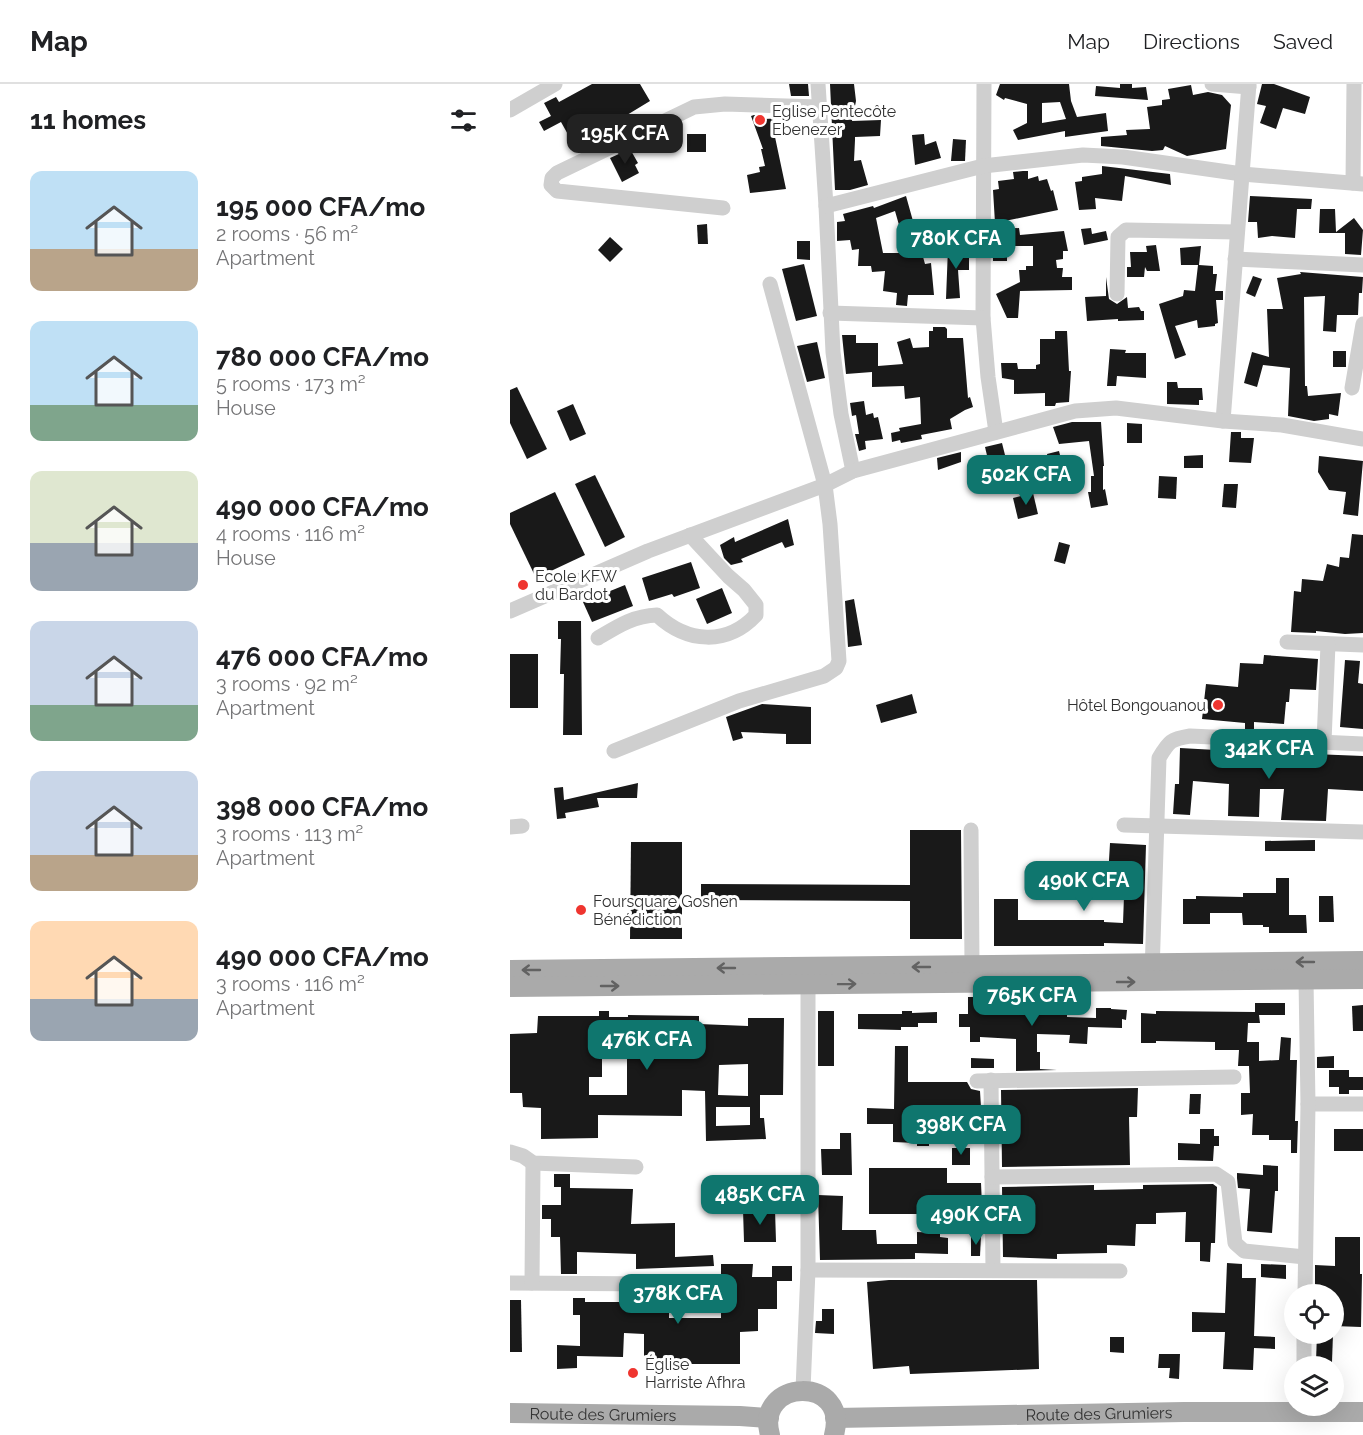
<!DOCTYPE html>
<meta charset="utf-8">
<style>
:root{--surface:#fff;--page:#f6f6f6;--text:#202124;--muted:#757577;--line:#e0e0e0;--accent:#0f766e}
body{margin:0;font-family:Raleway,sans-serif;background:var(--page);color:var(--text);height:100vh;display:flex;flex-direction:column;font-size:22px;white-space:nowrap}
*{box-sizing:border-box;margin:0}
p{font-size:20px;color:var(--muted)}
.icon{flex:none;width:33px;height:33px;fill:none;stroke:currentColor;stroke-width:2;stroke-linecap:round;stroke-linejoin:round}
.map{position:relative;flex:1;overflow:hidden}
.side{display:flex;flex-direction:column;background:var(--surface);width:510px}
.side>*{flex:none}
.tools{position:absolute;left:774px;top:1200px;display:grid;gap:12px}
.tools a{display:grid;place-items:center;width:60px;height:60px;border-radius:50%;background:var(--surface);box-shadow:0 6px 24px #0002;font-size:30px}
.price{position:absolute;translate:-50% -51px;padding:0 14px;border-radius:12px;background:var(--accent);color:#fff;font-size:20px;line-height:39px;filter:drop-shadow(0 2px 3px #0008)}
.price::after{content:'';position:absolute;left:50%;top:36px;width:18px;height:14px;margin-left:-9px;background:inherit;clip-path:polygon(0 0,100% 0,50% 100%)}
.price.selected{background:#222;color:#fff}
ul{padding:0;list-style:none}
li{display:flex;align-items:center;gap:18px;height:150px;padding:0 30px}
li span{display:grid;place-items:center;flex:none;width:168px;height:120px;border-radius:12px;color:#555}
li>.icon{margin-inline-start:auto}
span .icon{width:72px;height:72px;fill:#fffc;stroke-width:1}
li b{font-size:26px}
h2{display:flex;justify-content:space-between;align-items:center;height:72px;padding:0 30px;font-size:26px}
header{display:flex;align-items:center;gap:36px;box-sizing:border-box;height:84px;padding:0 30px;background:var(--surface);border-bottom:2px solid var(--line)}
header strong{font-size:28px}
nav{display:flex;gap:33px;margin-inline-start:auto;font-size:21px}
main{display:flex;flex:1;min-height:0}
.map>svg:first-child{display:block}
.building{fill:#191919;fill-rule:evenodd}
.lines{fill:none;stroke-linecap:round;stroke-linejoin:round}
.minor{stroke:#cfcfcf;stroke-width:15}
.major{stroke:#aaa;stroke-width:20}
.oneway{stroke:#626262}
.poi-dot{fill:#ef352f;stroke:#fff;stroke-width:2}
.labels{text-anchor:middle;dominant-baseline:central;stroke-width:6;stroke-linejoin:round;paint-order:stroke}
.poi-label{font-size:16px;fill:#323232;stroke:#fff;text-anchor:start}
.street-label{font-size:16px;fill:#323232;stroke:#fff}
</style>
<header>
<strong>Map</strong>
<nav><a>Map</a><a>Directions</a><a>Saved</a></nav>
</header>
<main>
<section class="side">
<h2>11 homes<svg class="icon" aria-label="filters" viewBox="0 0 24 24"><path d="M4 7h16M4 17h16"/><circle cx="9" cy="7" r="2"/><circle cx="15" cy="17" r="2"/></svg></h2>
<ul>
<li><span style="background:linear-gradient(#bfe0f5 65%,#b9a48a 0)"><svg class="icon" aria-label="home" viewBox="0 0 24 24"><path d="M3 11l9-7 9 7M6 9v11h12V9"/></svg></span><div><b>195 000 CFA/mo</b><p>2 rooms · 56 m²</p><p>Apartment</p></div></li>
<li><span style="background:linear-gradient(#bfe0f5 70%,#7fa58c 0)"><svg class="icon" aria-label="home" viewBox="0 0 24 24"><path d="M3 11l9-7 9 7M6 9v11h12V9"/></svg></span><div><b>780 000 CFA/mo</b><p>5 rooms · 173 m²</p><p>House</p></div></li>
<li><span style="background:linear-gradient(#dfe7d0 60%,#9aa5b1 0)"><svg class="icon" aria-label="home" viewBox="0 0 24 24"><path d="M3 11l9-7 9 7M6 9v11h12V9"/></svg></span><div><b>490 000 CFA/mo</b><p>4 rooms · 116 m²</p><p>House</p></div></li>
<li><span style="background:linear-gradient(#c9d6e8 70%,#7fa58c 0)"><svg class="icon" aria-label="home" viewBox="0 0 24 24"><path d="M3 11l9-7 9 7M6 9v11h12V9"/></svg></span><div><b>476 000 CFA/mo</b><p>3 rooms · 92 m²</p><p>Apartment</p></div></li>
<li><span style="background:linear-gradient(#c9d6e8 70%,#b9a48a 0)"><svg class="icon" aria-label="home" viewBox="0 0 24 24"><path d="M3 11l9-7 9 7M6 9v11h12V9"/></svg></span><div><b>398 000 CFA/mo</b><p>3 rooms · 113 m²</p><p>Apartment</p></div></li>
<li><span style="background:linear-gradient(#ffd9b3 65%,#9aa5b1 0)"><svg class="icon" aria-label="home" viewBox="0 0 24 24"><path d="M3 11l9-7 9 7M6 9v11h12V9"/></svg></span><div><b>490 000 CFA/mo</b><p>3 rooms · 116 m²</p><p>Apartment</p></div></li>
</ul>
</section>
<div class="map">
<svg width="853" height="1351" viewBox="0 0 853 1351">
<rect width="100%" height="100%" fill="#fff"/>
<g class="building">
<path d="M82,0H130L140,17L89,48L86,43L82,46L80,43L60,54L51,38L34,47L29,38L41,32L34,19L46,13L49,18Z"/>
<path d="M279,0H298L299,12H281Z"/>
<path d="M320,0H344L346,17L342,37L371,36L370,52L345,53V56L344,77L351,76L358,101L340,106H325Z"/>
<path d="M490,0H559L561,17L567,33L596,29L598,47L555,53V47L508,56L503,46L517,39V20L495,14L494,16L486,11ZM550,18L556,35L532,39V19Z"/>
<path d="M610,0H622V4L636,3L638,16L585,12L586,2L610,4Z"/>
<path d="M752,0H764L800,13L795,30L773,24L766,45L750,39L756,22L747,20Z"/>
<path d="M681,1L683,11L698,8L712,11L721,21L716,65L677,72L655,62L653,66L642,67L591,62V53L617,51L616,46L640,45L637,23L652,21V16L660,15L658,5Z"/>
<path d="M244,31H254V35L275,34L276,52L265,53L276,105L240,109L237,91L250,88L249,83L255,82L251,65H253L241,32Z"/>
<rect x="177" y="50" width="19" height="18"/>
<path d="M414,50L415,61L426,57L431,74L405,81L402,51Z"/>
<path d="M443,55L456,56L455,77H441Z"/>
<path d="M120,65L128,79L125,81L129,89L112,98L100,74Z"/>
<path d="M592,82L660,90L661,101L615,92L612,117L585,114L586,125L569,126L565,98L572,97V93L592,90Z"/>
<path d="M513,87H518V95L528,92L529,97L537,95L541,107L543,106L548,126L485,139L483,106L489,105L488,97L504,95L503,88Z"/>
<path d="M396,112L415,180L421,179L424,211H398L397,222L386,221L387,209L373,207L375,187L362,188L361,182H348L349,165L342,166L340,156L327,157V138L335,137L333,130L363,122L364,124ZM385,127L397,169H373L366,134Z"/>
<path d="M740,112L802,115L801,125H787L785,154L762,152L748,154L747,138H738Z"/>
<path d="M810,125H825L826,148L844,134L853,146L851,171L835,170V149H809Z"/>
<path d="M197,140L198,160H188L187,141Z"/>
<path d="M509,144L510,151L554,147L558,167H553V175L546,176L547,184H553L552,193H562V206L510,207L508,234H497L486,210L510,198L509,186H516V182H523V162H497V177H483V155L485,145Z"/>
<path d="M581,144L582,150L596,147L598,156L574,161L571,145Z"/>
<path d="M100,153L113,165L100,178L88,166Z"/>
<path d="M287,157H300V176L287,175Z"/>
<path d="M646,161L650,187H637L635,183L634,193H617V183H621L620,168H637L636,162Z"/>
<path d="M691,162L689,181L703,182V190H707L705,207H713V216H706L708,239L705,240V242L688,244L687,236L665,242L676,271L665,275L649,220L673,212L674,206L685,207L688,181H671L670,164Z"/>
<path d="M438,164L459,165V186H448L450,214L436,215Z"/>
<path d="M294,180L307,232L286,237L272,185Z"/>
<path d="M790,188L853,193L852,209H849L848,231H827L826,248L813,247L815,212L794,213L795,302H797L798,312L831,309L828,332L819,330V335L804,337L778,332L780,284L753,281L747,303L734,299L742,268L759,273L757,225H773L767,194L791,190Z"/>
<path d="M743,192L752,195L745,213L736,209Z"/>
<path d="M596,193L599,215L607,220L617,213L618,224L629,223L631,227H634V236L608,237V235L577,237L575,213L596,212Z"/>
<path d="M423,243H435L437,245V254H453L458,314L460,313L463,323L455,326L440,335L442,345L411,351L412,355L391,359L390,356L382,358L381,349L390,347L389,344L411,340L410,313L395,315L394,302L362,303V288L336,290L332,251H346V259H368V282L393,280L387,258L400,254L403,264L419,263V247H423Z"/>
<path d="M545,247H557L559,287H561L559,318L546,319L545,322H535V309L504,310V296L492,294L491,279H507L508,285H526V281L530,280V255H545Z"/>
<path d="M307,258L315,294L297,298L287,262Z"/>
<path d="M600,265L616,266L615,269H636V294L607,292L606,302H597Z"/>
<rect x="823" y="267" width="13" height="16"/>
<path d="M657,298H667L668,304H692L693,316H689V321L657,320Z"/>
<path d="M7,303L37,365L17,375L0,339V306Z"/>
<path d="M354,317L356,331L363,329L364,334L368,333L373,355L355,357L356,365L349,367L345,350H349L346,331L342,332L340,319Z"/>
<path d="M63,320L76,350L60,357L47,327Z"/>
<path d="M562,338H591L594,382H593V406L595,405L598,421L581,424L578,408H581V392H584L579,357L549,360L543,343Z"/>
<path d="M617,339L632,340V359H617Z"/>
<path d="M721,348H731V354H744L741,379L719,378Z"/>
<path d="M492,359L497,379L480,384L475,363Z"/>
<path d="M549,367L556,395L543,398L537,370Z"/>
<path d="M451,368V378L428,386L427,374Z"/>
<path d="M693,371V384H674V372Z"/>
<path d="M809,372L853,377L848,432L833,430L836,408L819,406L808,388Z"/>
<path d="M85,391L115,453L95,463L65,400Z"/>
<path d="M649,392L667,393L666,415L648,414Z"/>
<path d="M714,400H728L726,424L712,423Z"/>
<path d="M45,408L75,471L26,494L0,440V429Z"/>
<path d="M523,409L528,430L508,435L503,414Z"/>
<path d="M278,435L284,461L275,464L272,458L231,475L233,478L221,481L214,474L210,461L224,453L225,458Z"/>
<path d="M842,450L853,451V549L835,550L806,547V549L781,548L784,507L791,508L792,495L813,497L817,480L829,483L830,473L839,474Z"/>
<path d="M549,458L560,461L555,480L544,477Z"/>
<path d="M181,478L190,504L164,513L162,510L139,517L132,494Z"/>
<path d="M115,501L123,522L82,538L73,518Z"/>
<path d="M212,504L222,529L197,540L186,515Z"/>
<path d="M344,515L352,561L338,563L335,517Z"/>
<path d="M48,537H71L72,651H53L54,590H50L51,555H48Z"/>
<rect x="0" y="570" width="28" height="54"/>
<path d="M754,571L808,575L806,606L780,605L779,618H776L774,640L744,638V645H735V639L692,635L696,600L728,603L730,579L753,580Z"/>
<path d="M835,576L850,577L848,599L853,600V645L830,643Z"/>
<path d="M402,610L407,629L371,639L366,621Z"/>
<path d="M252,620L301,623V660H276V650L231,648L233,654L223,657L216,633Z"/>
<path d="M670,664L724,667V665L739,666V671L803,672V670L853,672V707L818,705L816,737L771,736L774,705H750L749,733L718,732L719,700L683,697L680,731L663,730L665,700H669Z"/>
<path d="M128,699L127,714H87L89,723L55,729L56,734L47,735L44,704L53,703L54,716Z"/>
<path d="M400,746H451L452,855H400V817L191,816V800L400,801Z"/>
<path d="M805,756V767H755V757Z"/>
<path d="M121,758H172V855H120Z"/>
<path d="M600,759L636,761L633,860L594,859V862H484V815H508V836H594V838L613,839L614,812L601,803V794L598,793Z"/>
<path d="M766,794H779V831H796L797,849H759V843H753V841H733L732,829H700V840H673V815H686V812L733,813V809H766Z"/>
<path d="M809,812H823L824,838H809Z"/>
<path d="M492,912H509V927H548V930H557V933L586,934V924H601V925L617,926L616,936L612,935V944L578,943L577,960L559,959L560,951L527,950V968H530V985L547,986L506,987V955L470,953V958H460V943H449V930H458V913H473V930L492,931Z"/>
<path d="M745,919H775V931H749L750,939H738L737,958H749V977L769,976L771,953L781,954L780,976H787L785,1037H788L787,1069H781V1056H759V1051H742L743,1030L731,1031V1009H740L739,982H728L729,966H705V958L646,957V959H631V929L646,930V927L745,928Z"/>
<path d="M853,921V947H843L842,922Z"/>
<path d="M89,927H99V933H118V931L189,932V940L238,942V934H274L273,1011H250V1034H254L256,1055L196,1057L195,1007L172,1006V1032L88,1031V1054L31,1055V1024L13,1023L12,1009H0V950L27,949L28,932H89ZM92,971H117V1011H79V993H92ZM238,980V1012L208,1011L209,981ZM206,1023H240V1041L206,1042Z"/>
<rect x="308" y="927" width="16" height="55"/>
<path d="M392,927H402V929L427,928V939H408V943H391V946L348,945V930H392Z"/>
<path d="M385,962H398V998H457L461,1005L470,1007L472,1040H419V1062H407V1059L383,1058V1040H357V1024L384,1025Z"/>
<path d="M824,972V984H807V973Z"/>
<path d="M461,974L484,975V984H461Z"/>
<path d="M819,986H839V993H853V1006H839V1010H829V1003H819Z"/>
<path d="M628,1004L627,1033H619L620,1081L492,1083L491,1006Z"/>
<path d="M680,1010H691L690,1030H679Z"/>
<path d="M690,1045H704V1052H709V1062H704L703,1077L668,1076V1059L690,1060Z"/>
<rect x="824" y="1045" width="29" height="22"/>
<path d="M330,1049H341L342,1091H312L311,1065H330Z"/>
<rect x="442" y="1064" width="18" height="17"/>
<path d="M753,1081L768,1082V1107H765L762,1149L737,1147L740,1105L728,1104L727,1094V1089L753,1091Z"/>
<path d="M359,1084H437V1099H471L472,1121H437V1130H359Z"/>
<path d="M44,1090H60V1104L123,1105L121,1140L165,1139V1173L203,1171L204,1182L126,1185V1170L67,1168V1190H51L50,1153H41V1135H32V1121H51V1103H44Z"/>
<path d="M703,1100L707,1103L705,1159H701L700,1178L690,1177V1158H675L676,1128L646,1129V1140H626L625,1162L597,1161V1169L547,1170V1175L493,1173L492,1103L584,1101V1106L633,1105V1101Z"/>
<path d="M308,1111L333,1112L332,1146H366L367,1160H407V1148L430,1149V1153L438,1154V1170L405,1169V1175L310,1176Z"/>
<path d="M265,1125L266,1158H234L233,1126Z"/>
<path d="M461,1152H471L470,1172H461Z"/>
<path d="M825,1153H850V1190H852L851,1243L824,1242V1210H819V1208L805,1207V1181L825,1182Z"/>
<path d="M717,1179L732,1180V1194H746L744,1252L765,1253V1265L744,1264L743,1286L713,1285L715,1248H682V1228L715,1229Z"/>
<path d="M211,1180H243L242,1193H262V1182H282V1197H267V1225H248V1247L230,1248V1280H160V1286H134V1250L114,1249L113,1273L67,1272V1284L47,1285V1261L70,1262V1231H63V1214H75V1218H128V1223H159V1234H211Z"/>
<path d="M751,1180L776,1181V1195L751,1193Z"/>
<path d="M379,1196H527L529,1285L400,1290L399,1282L363,1285L357,1198Z"/>
<path d="M0,1216H11L12,1268H0Z"/>
<path d="M312,1225H324V1250L305,1249L306,1237H312Z"/>
<path d="M807,1250H823L822,1278L806,1277Z"/>
<path d="M600,1253H614V1269L600,1268Z"/>
<path d="M649,1270H670L669,1295L659,1294L660,1284H648Z"/>
</g>
<g class="lines">
<g class="minor">
<path d="M308,0L316,122L323,268L331,330L343,387"/>
<path d="M474,0L473,234L478,293L486,348"/>
<path d="M702,0L739,3"/>
<path d="M0,26L45,0"/>
<path d="M843,99L844,0"/>
<path d="M316,122L473,82L573,71L613,73L732,90L853,100"/>
<path d="M213,124L47,107L41,101L42,94L47,89L184,23L215,20L309,23"/>
<path d="M725,175L853,181"/>
<path d="M607,210L608,153L616,146L727,148"/>
<path d="M320,229L473,234"/>
<path d="M842,304L853,240"/>
<path d="M713,337L739,0"/>
<path d="M0,527L138,467L315,401L343,387L565,327L606,324L713,337L772,341L853,355"/>
<path d="M88,554C108,542 123,532 147,531C177,559 217,562 246,531V521L234,506L218,492L180,451"/>
<path d="M777,558L853,561"/>
<path d="M814,658L818,560"/>
<path d="M104,667L229,617L314,592L326,584L329,577L320,440L315,401L260,200"/>
<path d="M614,741L853,748"/>
<path d="M0,743L12,742"/>
<path d="M461,746L462,883"/>
<path d="M642,889L649,674C659,657 661,655 680,652L853,660"/>
<path d="M481,996L483,1186"/>
<path d="M467,997L724,993"/>
<path d="M798,1020H853"/>
<path d="M0,1068L13,1072L23,1079L126,1083"/>
<path d="M482,1093L706,1090L718,1098L725,1159L734,1167L795,1173"/>
<path d="M298,1186L610,1187"/>
<path d="M0,1199L151,1200"/>
<path d="M22,1199L23,1079"/>
<path d="M795,1210L798,1020L796,896"/>
<path d="M794,1282V1250"/>
<path d="M293,1306L298,1186V889"/>
</g>
<g class="major">
<path d="M0,886L853,877"/>
<path d="M0,903L853,895"/>
<path id="s1" d="M0,1329L230,1332L259,1334"/>
<path id="s2" d="M325,1334L674,1328H853"/>
<path d="M260,1351C244,1294 340,1291 324,1351"/>
</g>
</g>
<defs><path id="oneway-shaft" d="M-6 0H5M1.5-3L5.5 0L1.5 3" fill="none" stroke-width="1.6" stroke-linecap="round" stroke-linejoin="round" transform="scale(1.5)"/></defs>
<g class="oneway">
<use href="#oneway-shaft" transform="translate(795 878) rotate(180)"/>
<use href="#oneway-shaft" transform="translate(411 883) rotate(180)"/>
<use href="#oneway-shaft" transform="translate(216 884) rotate(180)"/>
<use href="#oneway-shaft" transform="translate(21 886) rotate(180)"/>
<use href="#oneway-shaft" transform="translate(616 898)"/>
<use href="#oneway-shaft" transform="translate(337 900) rotate(-1)"/>
<use href="#oneway-shaft" transform="translate(100 902)"/>
</g>
<g class="poi-dot">
<circle cx="250" cy="36" r="6"/>
<circle cx="13" cy="501" r="6"/>
<circle cx="708" cy="621" r="6"/>
<circle cx="71" cy="826" r="6"/>
<circle cx="123" cy="1289" r="6"/>
</g>
<g class="labels">
<g class="poi-label">
<text x="262" y="27">Eglise Pentecôte<tspan x="262" dy="18">Ebenezer</tspan></text>
<text x="25" y="492">Ecole KFW<tspan x="25" dy="18">du Bardot</tspan></text>
<text x="696" y="621" text-anchor="end">Hôtel Bongouanou</text>
<text x="83" y="817">Foursquare Goshen<tspan x="83" dy="18">Bénédiction</tspan></text>
<text x="135" y="1280">Église<tspan x="135" dy="18">Harriste Afhra</tspan></text>
</g>
<g class="street-label">
<text stroke="none"><textPath href="#s1" startOffset="93">Route des Grumiers</textPath></text>
<text stroke="none"><textPath href="#s2" startOffset="264">Route des Grumiers</textPath></text>
</g>
</g>
</svg>
<div class="tools">
<a><svg class="icon" aria-label="locate" viewBox="0 0 24 24"><circle cx="12" cy="12" r="6"/><path d="M12 2v4M12 18v4M2 12h4M18 12h4"/></svg></a>
<a><svg class="icon" aria-label="layers" viewBox="0 0 24 24"><path d="M12 4l9 5-9 5-9-5zM3 14l9 5 9-5"/></svg></a>
</div>
<b class="price selected" style="left:115px;top:81px">195K CFA</b>
<b class="price" style="left:446px;top:186px">780K CFA</b>
<b class="price" style="left:516px;top:422px">502K CFA</b>
<b class="price" style="left:759px;top:696px">342K CFA</b>
<b class="price" style="left:574px;top:828px">490K CFA</b>
<b class="price" style="left:522px;top:943px">765K CFA</b>
<b class="price" style="left:137px;top:987px">476K CFA</b>
<b class="price" style="left:451px;top:1072px">398K CFA</b>
<b class="price" style="left:250px;top:1142px">485K CFA</b>
<b class="price" style="left:466px;top:1162px">490K CFA</b>
<b class="price" style="left:168px;top:1241px">378K CFA</b>
</div>
</main>
